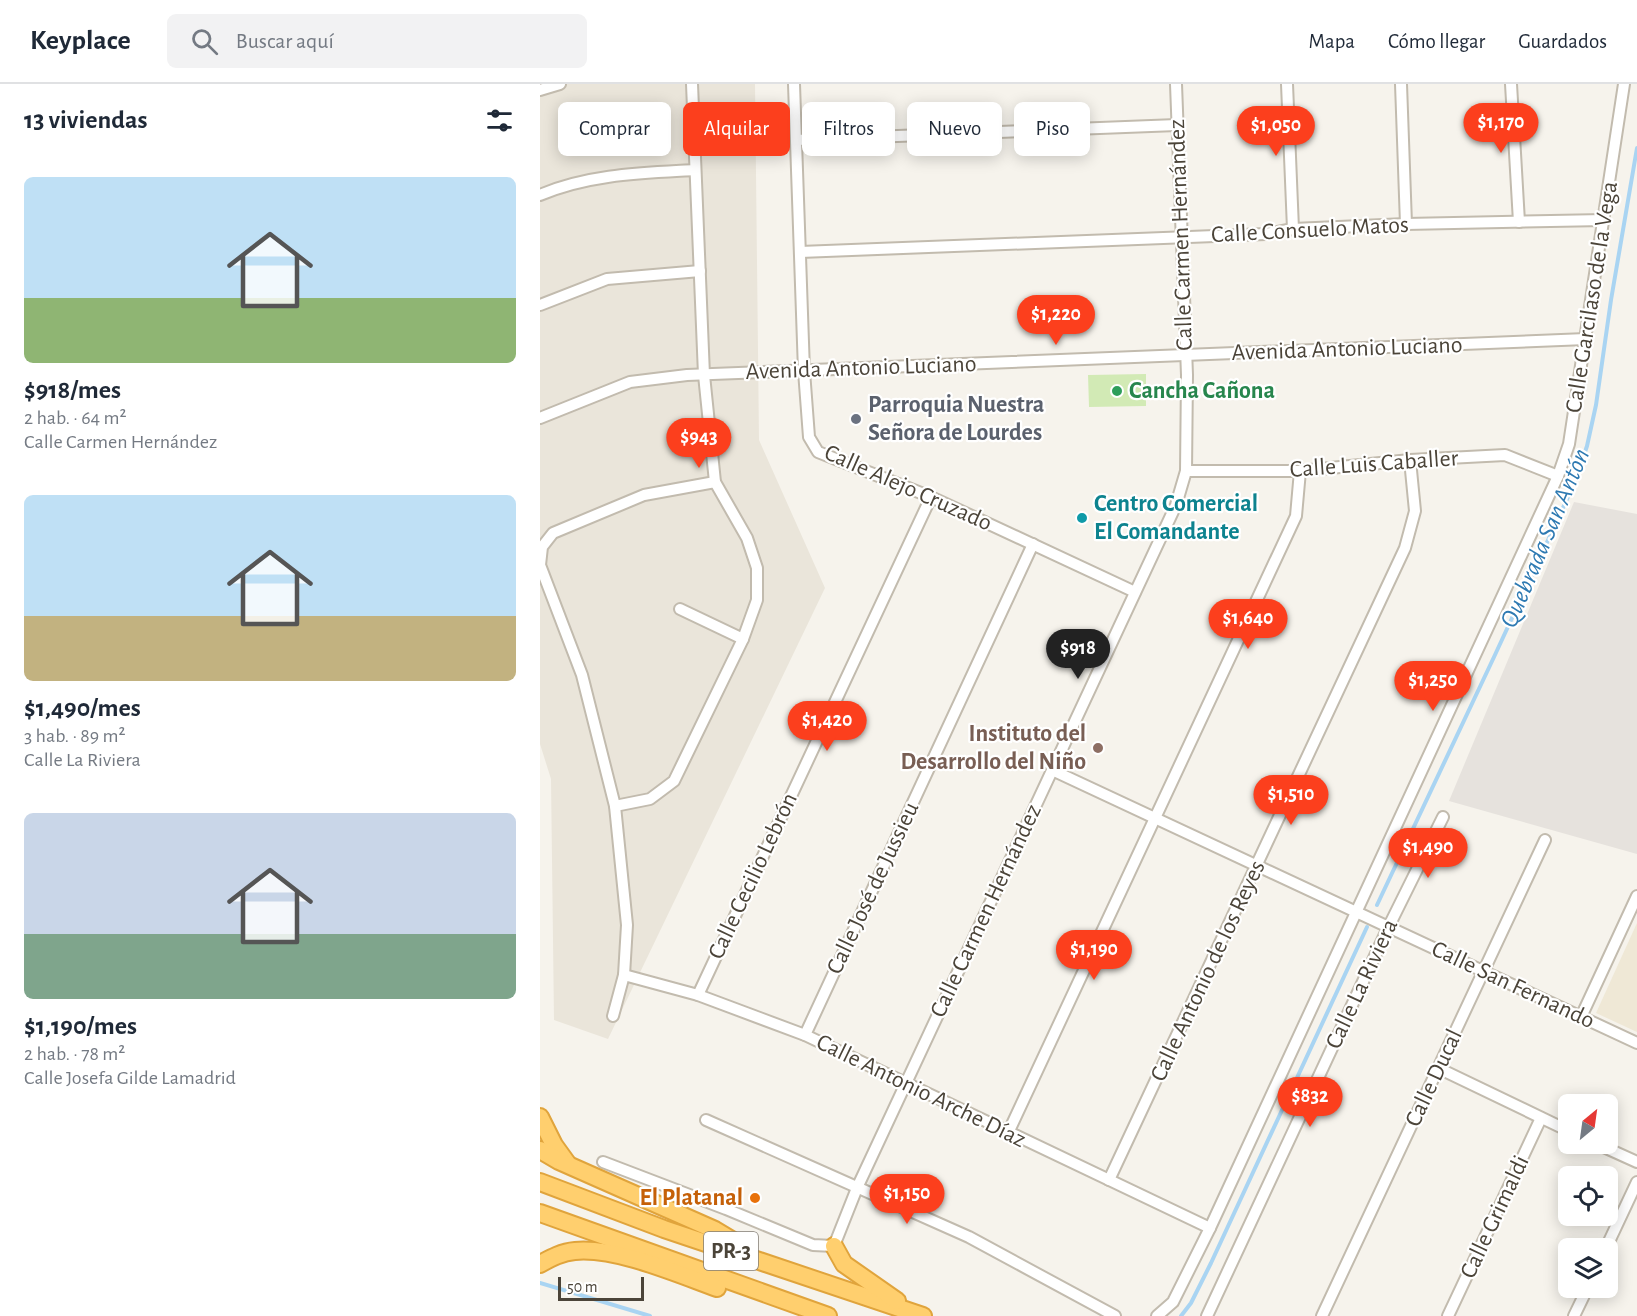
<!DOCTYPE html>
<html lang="es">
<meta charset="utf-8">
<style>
:root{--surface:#fff;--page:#f2f2f3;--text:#1f2937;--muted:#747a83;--line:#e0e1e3;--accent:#fc3f1d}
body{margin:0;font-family:"Alegreya Sans",sans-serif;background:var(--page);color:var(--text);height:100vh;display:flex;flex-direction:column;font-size:22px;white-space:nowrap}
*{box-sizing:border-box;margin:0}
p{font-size:20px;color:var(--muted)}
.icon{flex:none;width:33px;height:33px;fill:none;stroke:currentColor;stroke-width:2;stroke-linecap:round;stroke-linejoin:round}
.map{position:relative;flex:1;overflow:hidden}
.sheet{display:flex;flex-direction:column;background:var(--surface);width:540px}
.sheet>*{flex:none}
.banner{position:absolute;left:18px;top:18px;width:570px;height:54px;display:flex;gap:12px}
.needle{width:39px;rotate:29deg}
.tools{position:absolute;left:1018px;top:1010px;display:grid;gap:12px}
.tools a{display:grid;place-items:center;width:60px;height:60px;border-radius:9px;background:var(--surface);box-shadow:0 3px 15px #0003;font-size:30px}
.scale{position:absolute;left:18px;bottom:15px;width:86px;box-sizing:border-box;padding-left:6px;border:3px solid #4b4439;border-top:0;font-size:16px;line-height:21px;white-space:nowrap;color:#4b4439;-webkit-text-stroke:4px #fff;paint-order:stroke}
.price{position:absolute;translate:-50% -51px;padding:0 14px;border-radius:21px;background:var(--accent);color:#fff;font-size:20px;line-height:39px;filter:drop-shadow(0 2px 3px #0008)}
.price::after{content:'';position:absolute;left:50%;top:36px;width:18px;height:14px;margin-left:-9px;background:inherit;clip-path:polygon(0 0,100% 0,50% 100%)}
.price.on{background:#222;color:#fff}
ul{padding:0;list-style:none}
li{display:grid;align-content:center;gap:12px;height:318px;padding:0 24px}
li span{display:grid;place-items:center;height:186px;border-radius:9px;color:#555}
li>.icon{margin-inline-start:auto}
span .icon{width:108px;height:108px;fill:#fffc;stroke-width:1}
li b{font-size:26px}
h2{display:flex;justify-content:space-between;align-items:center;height:72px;padding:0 24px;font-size:26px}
.tag{padding:0 21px;border-radius:9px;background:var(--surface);box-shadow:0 3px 15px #0003;font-size:21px;line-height:54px}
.tag.on{background:var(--accent);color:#fff}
header{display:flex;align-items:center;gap:36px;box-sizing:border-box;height:84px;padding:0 30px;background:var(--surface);border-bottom:2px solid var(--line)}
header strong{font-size:28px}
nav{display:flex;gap:33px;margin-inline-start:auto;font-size:21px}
.search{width:420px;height:54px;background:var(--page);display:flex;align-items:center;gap:15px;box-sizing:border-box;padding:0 21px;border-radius:9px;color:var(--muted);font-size:22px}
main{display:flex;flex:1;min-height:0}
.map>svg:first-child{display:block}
.residential{fill:#eae5da}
.industrial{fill:#e6e2dd}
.education{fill:#efe8d6}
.green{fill:#d2eab5}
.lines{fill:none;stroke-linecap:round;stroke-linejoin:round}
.stream{stroke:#a9d4f2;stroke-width:4}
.minor-casing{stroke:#c2bbae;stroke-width:14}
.highway-casing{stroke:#e0a43c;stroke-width:20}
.minor{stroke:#fff;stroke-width:10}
.highway{stroke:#ffcf6e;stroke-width:16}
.leisure-dot{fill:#2e9e5b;stroke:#fff;stroke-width:2}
.worship-dot{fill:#6b7280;stroke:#fff;stroke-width:2}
.culture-dot{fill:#0f9aa8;stroke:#fff;stroke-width:2}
.education-dot{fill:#8d6e63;stroke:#fff;stroke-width:2}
.food-dot{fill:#e8710a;stroke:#fff;stroke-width:2}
.labels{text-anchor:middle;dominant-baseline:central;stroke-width:4.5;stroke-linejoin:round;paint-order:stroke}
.shield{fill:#fff;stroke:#817c74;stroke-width:1.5}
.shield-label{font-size:22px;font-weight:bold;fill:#4b4439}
.street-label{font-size:24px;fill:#4b4439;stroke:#fff}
.leisure-label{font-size:24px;font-weight:bold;fill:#27864d;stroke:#fff;text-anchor:start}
.worship-label{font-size:24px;font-weight:bold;fill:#5b616d;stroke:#fff;text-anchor:start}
.culture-label{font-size:24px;font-weight:bold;fill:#0d838f;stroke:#fff;text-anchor:start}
.education-label{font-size:24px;font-weight:bold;fill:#785e54;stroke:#fff;text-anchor:end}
.food-label{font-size:24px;font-weight:bold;fill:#c56008;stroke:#fff;text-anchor:end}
.water-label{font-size:26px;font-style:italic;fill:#2e7ab2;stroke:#fff}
</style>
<header>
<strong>Keyplace</strong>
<div class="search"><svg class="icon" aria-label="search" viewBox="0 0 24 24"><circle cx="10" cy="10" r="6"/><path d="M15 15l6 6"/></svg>Buscar aquí</div>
<nav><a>Mapa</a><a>Cómo llegar</a><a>Guardados</a></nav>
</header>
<main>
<section class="sheet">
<h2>13 viviendas<svg class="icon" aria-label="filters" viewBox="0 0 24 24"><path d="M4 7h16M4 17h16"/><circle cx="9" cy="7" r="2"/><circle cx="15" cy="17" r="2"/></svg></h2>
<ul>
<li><span style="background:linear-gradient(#bfe0f5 65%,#8fb573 0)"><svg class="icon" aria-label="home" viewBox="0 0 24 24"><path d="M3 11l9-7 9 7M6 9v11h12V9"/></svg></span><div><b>$918/mes</b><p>2 hab. · 64 m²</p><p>Calle Carmen Hernández</p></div></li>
<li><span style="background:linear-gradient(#bfe0f5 65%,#c2b280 0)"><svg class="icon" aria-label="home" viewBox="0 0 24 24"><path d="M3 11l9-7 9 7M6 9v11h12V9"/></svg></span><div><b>$1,490/mes</b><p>3 hab. · 89 m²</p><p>Calle La Riviera</p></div></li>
<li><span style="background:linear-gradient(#c9d6e8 65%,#7fa58c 0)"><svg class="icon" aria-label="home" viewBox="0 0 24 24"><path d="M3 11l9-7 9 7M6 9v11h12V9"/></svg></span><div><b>$1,190/mes</b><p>2 hab. · 78 m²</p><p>Calle Josefa Gilde Lamadrid</p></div></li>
</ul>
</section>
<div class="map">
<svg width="1097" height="1232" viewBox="0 0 1097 1232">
<rect width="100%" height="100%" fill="#f6f3ec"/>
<path class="residential" d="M0,0H215L219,356L285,504L68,955L14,936L11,695L0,660Z"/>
<path class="industrial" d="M1034,418L1097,430V770L909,717Z"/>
<path class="education" d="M1097,839V948L1056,929Z"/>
<path class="green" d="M606,290V322L549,323L548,291Z"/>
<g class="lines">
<g class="stream">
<path d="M837,821L954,573L1034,400L1047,362L1056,321L1071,216L1097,64"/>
<path d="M0,1199L110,1232"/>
<path d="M641,1232L651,1219L671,1179L827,843"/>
</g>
<g class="minor-casing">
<g id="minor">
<path d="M254,0L264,287L269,353L278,368L391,413L595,508"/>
<path d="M747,0L753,145"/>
<path d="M861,0L866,140"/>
<path d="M971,0L979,138"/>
<path d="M0,6L20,0"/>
<path d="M256,56L637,41"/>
<path d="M0,111C49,90 103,89 155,86"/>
<path d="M260,168L726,150L753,145L866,140L1064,136"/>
<path d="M0,221L67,195L160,187"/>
<path d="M0,334L90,298L147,291L1046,255"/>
<path d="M646,387H760L870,376L965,371L1018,392"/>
<path d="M140,525L203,555"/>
<path d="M512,686L1097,959"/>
<path d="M75,722L110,715L134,697L203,555L217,516V484L207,454L175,398L164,291L152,0"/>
<path d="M84,891L158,911L265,951L670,1144"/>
<path d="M158,911L391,413"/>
<path d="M73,932L84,891L87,841L75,722L42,591L0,481L2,463L13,449L104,411L175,398"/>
<path d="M1041,933L1097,812"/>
<path d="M265,951L493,460"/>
<path d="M898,984L1029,1047"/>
<path d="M166,1036L429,1153L575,1232"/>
<path d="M468,1049L756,432L760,387"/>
<path d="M1055,1059L1097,1078"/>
<path d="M63,1078L186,1125L273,1161L294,1162L317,1104L636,421L646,387L647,291L636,0"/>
<path d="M569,1096L865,464L875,427L870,376"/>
<path d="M1066,1164L1097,1098"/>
<path d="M617,1232L633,1218L670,1144L1018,392L1029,360L1084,0"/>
<path d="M667,1232L848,844L903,733"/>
<path d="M782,1232L1005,756"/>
<path d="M908,1232L1001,1034"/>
<path d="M1034,1232L1048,1203"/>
</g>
</g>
<g class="highway-casing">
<g id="highway">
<path d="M0,1033L14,1061L27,1079"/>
<path d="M0,1066L19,1077L175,1146L205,1164"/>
<path d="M0,1098L124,1145L383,1232"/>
<path d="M0,1129L288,1232"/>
<path d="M294,1162L304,1180L357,1217"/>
<path d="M0,1180C11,1174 22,1168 35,1167C76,1163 138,1190 177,1204"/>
</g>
</g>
<use href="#minor" class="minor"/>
<use href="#highway" class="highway"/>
</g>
<circle class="leisure-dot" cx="577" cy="307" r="6"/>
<circle class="worship-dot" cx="316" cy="335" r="6"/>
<circle class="culture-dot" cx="542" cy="434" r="6"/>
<circle class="education-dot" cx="558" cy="664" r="6"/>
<circle class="food-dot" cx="215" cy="1114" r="6"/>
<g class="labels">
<rect class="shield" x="164" y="1148" width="54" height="38" rx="4.5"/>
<g class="shield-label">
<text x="191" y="1167">PR-3</text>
</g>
<g class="street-label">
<text transform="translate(770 146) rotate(-3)">Calle Consuelo Matos</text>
<text transform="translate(641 151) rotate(-92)">Calle Carmen Hernández</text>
<text transform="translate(1052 213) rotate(-81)">Calle Garcilaso de la Vega</text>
<text transform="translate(807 265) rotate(-2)">Avenida Antonio Luciano</text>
<text transform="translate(321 284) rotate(-2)">Avenida Antonio Luciano</text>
<text transform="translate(834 380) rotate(-4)">Calle Luis Caballer</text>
<text transform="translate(368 404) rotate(24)">Calle Alejo Cruzado</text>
<text transform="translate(213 792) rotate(-65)">Calle Cecilio Lebrón</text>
<text transform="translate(333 804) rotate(-65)">Calle José de Jussieu</text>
<text transform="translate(446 827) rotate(-65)">Calle Carmen Hernández</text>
<text transform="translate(668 887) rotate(-65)">Calle Antonio de los Reyes</text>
<text transform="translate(822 900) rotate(-65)">Calle La Riviera</text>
<text transform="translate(973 901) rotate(25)">Calle San Fernando</text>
<text transform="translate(894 994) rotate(-65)">Calle Ducal</text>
<text transform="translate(381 1007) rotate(26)">Calle Antonio Arche Díaz</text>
<text transform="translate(955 1133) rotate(-65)">Calle Grimaldi</text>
</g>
<g class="leisure-label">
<text x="589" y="307">Cancha Cañona</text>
</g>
<g class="worship-label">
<text x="328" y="321">Parroquia Nuestra<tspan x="328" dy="28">Señora de Lourdes</tspan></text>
</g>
<g class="culture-label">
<text x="554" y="420">Centro Comercial<tspan x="554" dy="28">El Comandante</tspan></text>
</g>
<g class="education-label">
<text x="546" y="650">Instituto del<tspan x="546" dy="28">Desarrollo del Niño</tspan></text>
</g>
<g class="food-label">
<text x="203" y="1114">El Platanal</text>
</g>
<g class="water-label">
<text transform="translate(1005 454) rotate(-67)">Quebrada San Antón</text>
</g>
</g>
</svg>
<div class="tools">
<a><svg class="needle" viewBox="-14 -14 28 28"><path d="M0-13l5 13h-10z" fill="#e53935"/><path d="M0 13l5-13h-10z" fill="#747a83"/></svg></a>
<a><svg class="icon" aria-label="locate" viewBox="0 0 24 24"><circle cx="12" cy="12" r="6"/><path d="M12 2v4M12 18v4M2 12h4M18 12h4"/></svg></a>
<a><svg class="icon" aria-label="layers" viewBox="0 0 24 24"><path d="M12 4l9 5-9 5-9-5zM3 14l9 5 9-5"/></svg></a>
</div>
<div class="scale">50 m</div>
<b class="price" style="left:961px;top:70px">$1,170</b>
<b class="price" style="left:736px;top:73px">$1,050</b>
<b class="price" style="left:516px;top:262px">$1,220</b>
<b class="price" style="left:159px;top:385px">$943</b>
<b class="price" style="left:708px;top:566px">$1,640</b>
<b class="price on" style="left:538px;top:596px">$918</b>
<b class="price" style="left:893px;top:628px">$1,250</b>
<b class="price" style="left:287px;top:668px">$1,420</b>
<b class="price" style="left:751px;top:742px">$1,510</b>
<b class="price" style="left:888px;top:795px">$1,490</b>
<b class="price" style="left:554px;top:897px">$1,190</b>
<b class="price" style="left:770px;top:1044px">$832</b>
<b class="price" style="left:367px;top:1141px">$1,150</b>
<div class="banner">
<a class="tag">Comprar</a>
<a class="tag on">Alquilar</a>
<a class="tag">Filtros</a>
<a class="tag">Nuevo</a>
<a class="tag">Piso</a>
</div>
</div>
</main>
